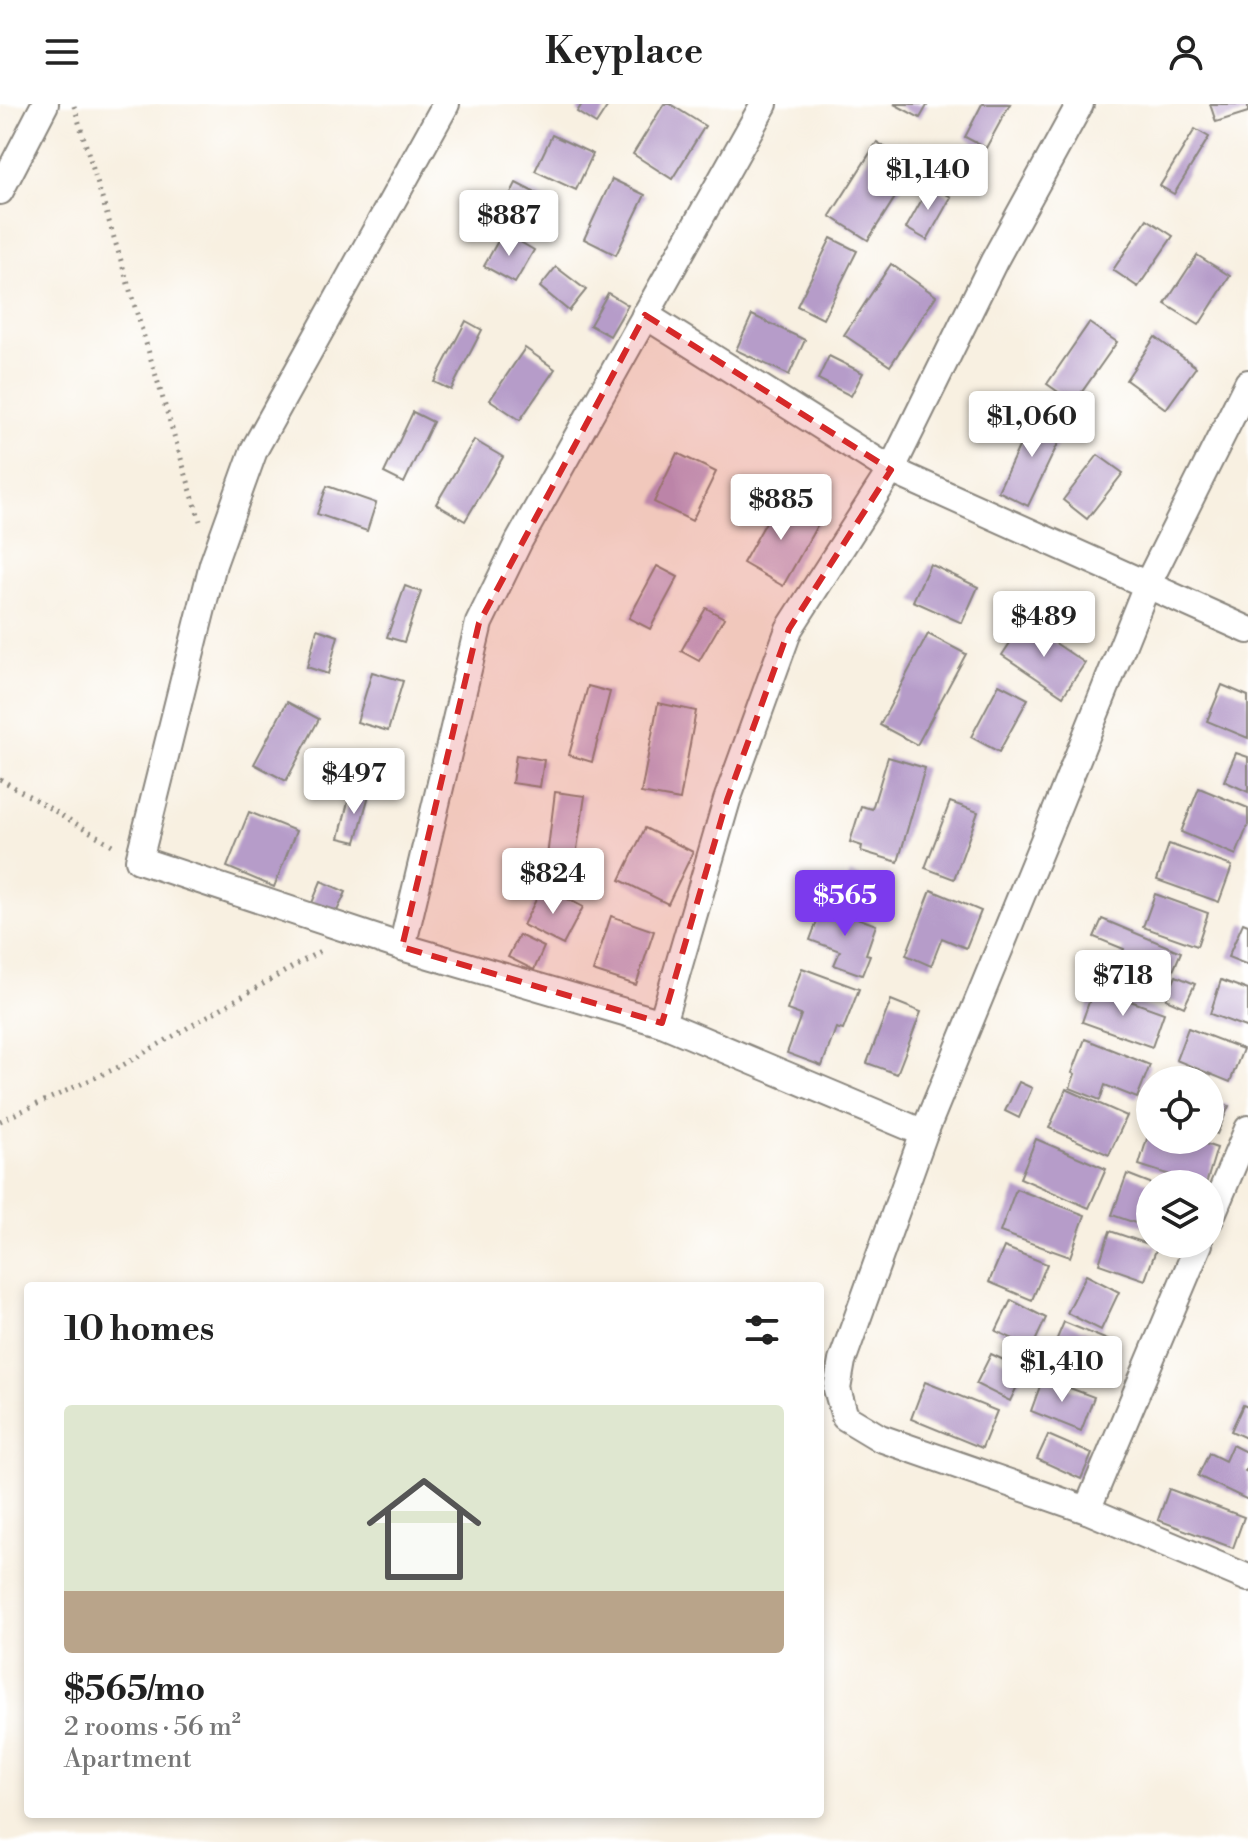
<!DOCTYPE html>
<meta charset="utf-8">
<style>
:root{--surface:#fff;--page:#f6f6f6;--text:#222;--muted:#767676;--accent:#7c3aed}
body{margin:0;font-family:"Libre Bodoni",serif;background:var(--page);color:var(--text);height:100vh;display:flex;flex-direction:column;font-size:30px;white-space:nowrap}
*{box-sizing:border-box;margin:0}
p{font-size:26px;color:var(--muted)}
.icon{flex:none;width:44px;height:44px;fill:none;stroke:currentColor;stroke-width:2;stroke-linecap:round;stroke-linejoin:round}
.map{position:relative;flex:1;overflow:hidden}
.sheet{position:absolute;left:24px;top:1178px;width:800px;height:536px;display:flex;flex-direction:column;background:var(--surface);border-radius:8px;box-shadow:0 4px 12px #0003}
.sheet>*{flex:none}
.buttons{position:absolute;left:1136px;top:962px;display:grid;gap:16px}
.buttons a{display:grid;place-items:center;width:88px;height:88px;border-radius:50%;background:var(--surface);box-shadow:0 4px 12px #0003;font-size:40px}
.price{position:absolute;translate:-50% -68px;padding:0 18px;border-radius:8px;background:#fff;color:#222;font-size:26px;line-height:52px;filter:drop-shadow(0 2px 4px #0008)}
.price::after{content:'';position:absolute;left:50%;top:48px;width:24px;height:18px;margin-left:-12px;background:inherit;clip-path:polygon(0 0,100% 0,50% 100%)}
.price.current{background:var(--accent);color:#fff}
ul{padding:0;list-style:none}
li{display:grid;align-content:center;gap:16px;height:424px;padding:0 40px}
li span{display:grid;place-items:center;height:248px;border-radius:8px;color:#555}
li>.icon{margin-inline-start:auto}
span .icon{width:144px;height:144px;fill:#fffc;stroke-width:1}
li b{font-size:34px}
h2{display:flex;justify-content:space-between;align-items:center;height:96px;padding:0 40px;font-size:34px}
header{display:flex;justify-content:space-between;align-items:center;height:104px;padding:0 40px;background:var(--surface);font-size:36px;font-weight:800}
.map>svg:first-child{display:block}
.building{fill:#b69cc9}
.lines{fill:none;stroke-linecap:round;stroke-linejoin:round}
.street-casing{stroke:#8a867e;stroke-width:30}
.path{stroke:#8a867e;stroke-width:5;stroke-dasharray:2 6;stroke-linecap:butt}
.street{stroke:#fff;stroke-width:26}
.marked{fill:#d62828;fill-opacity:0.2;stroke:#d62828;stroke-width:6;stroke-dasharray:16 10;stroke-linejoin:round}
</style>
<header><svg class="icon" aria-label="menu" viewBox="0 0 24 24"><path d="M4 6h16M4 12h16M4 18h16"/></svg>Keyplace<svg class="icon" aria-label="person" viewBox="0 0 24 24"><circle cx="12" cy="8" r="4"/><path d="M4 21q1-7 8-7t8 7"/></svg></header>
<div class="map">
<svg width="1248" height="1738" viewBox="0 0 1248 1738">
<rect width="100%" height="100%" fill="#fff"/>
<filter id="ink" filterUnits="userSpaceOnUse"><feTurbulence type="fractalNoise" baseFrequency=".0125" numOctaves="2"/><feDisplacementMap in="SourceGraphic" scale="16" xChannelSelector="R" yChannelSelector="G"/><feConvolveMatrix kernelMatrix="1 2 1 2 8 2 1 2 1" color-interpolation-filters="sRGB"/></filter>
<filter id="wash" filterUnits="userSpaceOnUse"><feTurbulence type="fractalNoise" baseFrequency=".006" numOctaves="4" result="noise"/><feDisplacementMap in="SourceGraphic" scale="32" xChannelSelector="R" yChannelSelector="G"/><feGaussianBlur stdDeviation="1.8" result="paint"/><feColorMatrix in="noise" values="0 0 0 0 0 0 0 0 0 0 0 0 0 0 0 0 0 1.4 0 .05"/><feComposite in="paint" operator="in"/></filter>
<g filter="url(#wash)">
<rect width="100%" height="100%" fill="#f8f0e1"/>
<g id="blocks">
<g class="building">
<path d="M582,0H609L596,20L577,8Z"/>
<path d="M664,0H670L705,22L672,75L633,50Z"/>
<path d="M894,0H928L920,14Z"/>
<path d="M982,0H1010L986,44L965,33Z"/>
<path d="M1210,0H1248V8L1216,18Z"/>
<path d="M1195,25L1209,33L1174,90L1160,82Z"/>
<path d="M552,31L593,50L576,86L535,67Z"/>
<path d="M877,38L915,62L868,136L830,112Z"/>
<path d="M612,75L645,91L616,151L584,135Z"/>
<path d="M516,79L553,98L542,120L505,101Z"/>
<path d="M930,81L951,93L927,136L906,124Z"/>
<path d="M1147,115L1173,132L1138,183L1113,166Z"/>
<path d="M503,128L534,146L515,179L484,162Z"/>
<path d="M831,134L857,147L823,215L797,202Z"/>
<path d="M1197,151L1230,172L1199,221L1165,200Z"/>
<path d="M891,160L936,192L890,262L844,231Z"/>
<path d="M556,163L586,186L569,207L540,183Z"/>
<path d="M608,189L628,201L610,232L590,221Z"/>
<path d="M752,211L805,236L789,271L736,246Z"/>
<path d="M466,217L482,226L451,286L434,278Z"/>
<path d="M1089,219L1117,238L1074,299L1047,280Z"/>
<path d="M1155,233L1196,263L1166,305L1126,276Z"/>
<path d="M525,244L555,265L520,316L490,296Z"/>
<path d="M829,252L863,269L851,292L818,275Z"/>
<path d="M413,308L433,318L404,379L384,369Z"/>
<path d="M1035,309L1066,323L1028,402L998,387Z"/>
<path d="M474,336L503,353L465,417L436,400Z"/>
<path d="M677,349L716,368L692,417L654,398Z"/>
<path d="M1098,351L1123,369L1087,415L1063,396Z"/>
<path d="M327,382L376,399L367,427L317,410Z"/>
<path d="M779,395L819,418L783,482L743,459Z"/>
<path d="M930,460L978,483L962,519L913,497Z"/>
<path d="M657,462L678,473L650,525L629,514Z"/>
<path d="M405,482L421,488L404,538L387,533Z"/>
<path d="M706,504L724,514L699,557L681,547Z"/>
<path d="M1024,518L1085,559L1063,592L1002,551Z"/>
<path d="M317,525L338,532L328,570L307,563Z"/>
<path d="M928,530L966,550L917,641L880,621Z"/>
<path d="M372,568L403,577L388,627L357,618Z"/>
<path d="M999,580L1028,595L999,648L971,633Z"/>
<path d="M1222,581L1248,592V634L1207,617Z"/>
<path d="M588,582L610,588L592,658L569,651Z"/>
<path d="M287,598L319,615L286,677L254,660Z"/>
<path d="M658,599L696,607L680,696L641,689Z"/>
<path d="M1236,649L1248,653V688L1224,677Z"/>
<path d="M516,651L544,656L540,683L512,679Z"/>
<path d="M888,653L925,664L898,758L861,747L862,742L850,738L861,702L872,705Z"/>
<path d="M1199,684L1248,704V721L1236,751L1181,728Z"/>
<path d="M351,686L369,691L356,738L339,734Z"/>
<path d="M555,688L585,692L574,765L546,761Z"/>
<path d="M950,698L978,708L954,775L925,764Z"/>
<path d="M249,708L296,727L274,783L227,763Z"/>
<path d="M645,724L693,748L668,800L620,776Z"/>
<path d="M1169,740L1232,762L1219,798L1157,776Z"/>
<path d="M850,769L868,776L855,810L838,804Z"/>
<path d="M321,777L346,788L336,809L312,799Z"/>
<path d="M543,782L583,803L563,841L523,821Z"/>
<path d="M931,786L981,807L966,844L942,834L931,862L906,851Z"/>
<path d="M1155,790L1208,809L1197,842L1143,823Z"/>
<path d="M823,801L876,821L866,850L870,851L862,871L834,861L840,847L810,836Z"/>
<path d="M611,812L654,827L636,881L593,867Z"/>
<path d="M1102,815L1181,848L1163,891L1114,870L1124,845L1094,833Z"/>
<path d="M1243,819L1248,821V861L1228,853Z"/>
<path d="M519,831L544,843L534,866L508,853Z"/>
<path d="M802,864L859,885L843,926L836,924L822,962L787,949L801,911L787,906Z"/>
<path d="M1176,872L1195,880L1184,903L1166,895Z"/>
<path d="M1221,876L1248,886V924L1210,910Z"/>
<path d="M1094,884L1164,909L1152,943L1082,918Z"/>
<path d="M891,896L921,908L897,970L867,959Z"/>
<path d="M1188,924L1243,945L1230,978L1176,956Z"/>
<path d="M1085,935L1150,961L1137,994L1105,981L1100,996L1070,984L1075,970L1072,969Z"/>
<path d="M1019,978L1032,984L1019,1014L1005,1007Z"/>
<path d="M1066,985L1127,1012L1109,1051L1049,1024Z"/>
<path d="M1210,994L1229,1002L1217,1030L1210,1027Z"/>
<path d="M1149,1028L1150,1036H1193L1217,1044L1206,1080H1198L1139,1061Z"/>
<path d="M1036,1035L1106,1065L1089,1104L1020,1074Z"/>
<path d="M1127,1070L1150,1079V1124L1112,1111Z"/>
<path d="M1016,1085L1085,1111L1070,1153L1000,1128Z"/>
<path d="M1110,1127L1157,1143L1145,1176L1099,1160Z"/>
<path d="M1004,1143L1047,1160L1032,1196L989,1178Z"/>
<path d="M1086,1171L1119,1188L1101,1226L1067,1209Z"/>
<path d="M1011,1196L1046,1214L1032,1244L996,1227Z"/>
<path d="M1064,1218L1110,1237L1095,1275L1048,1256Z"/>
<path d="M991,1250L1025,1266L1010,1297L976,1280Z"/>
<path d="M1043,1274L1094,1293L1081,1327L1031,1307Z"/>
<path d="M925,1278L997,1307L982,1344L911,1315Z"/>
<path d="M1243,1301L1248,1303V1335L1231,1327Z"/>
<path d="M1048,1331L1092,1350L1081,1375L1037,1355Z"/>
<path d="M1232,1341L1248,1349V1361L1245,1367L1248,1368V1396L1198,1372L1209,1349L1225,1357Z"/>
<path d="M1169,1385L1244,1413L1233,1444L1158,1416Z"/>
</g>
</g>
</g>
<g filter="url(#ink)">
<use href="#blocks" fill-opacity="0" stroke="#8a867e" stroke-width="2"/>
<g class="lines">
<g class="street-casing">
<g id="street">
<path d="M446,0L254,346L213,460L139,756L402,843L662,919L924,1029"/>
<path d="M0,87L45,0"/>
<path d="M645,211L891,366L1248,526"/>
<path d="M1248,279L1147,481L1058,702L924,1029L842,1257L837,1285L845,1313L880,1334L1087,1406L1248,1474"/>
<path d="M402,843L479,519L519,437L764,0"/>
<path d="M662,919L727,696L789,525L891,366L994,157L1080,0"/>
<path d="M1210,1115L1248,1025"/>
<path d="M1087,1406L1199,1140"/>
</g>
</g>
<g class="path">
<path d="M74,2L200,417"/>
<path d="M0,675L114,742"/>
<path d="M0,1017L123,961L322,846"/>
</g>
<use href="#street" class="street"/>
</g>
</g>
<path class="marked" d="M645,211L891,366L789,525L727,696L662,919L402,843L479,519Z"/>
</svg>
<div class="buttons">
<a><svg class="icon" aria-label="locate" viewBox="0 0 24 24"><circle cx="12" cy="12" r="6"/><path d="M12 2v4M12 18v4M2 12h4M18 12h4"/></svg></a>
<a><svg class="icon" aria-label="layers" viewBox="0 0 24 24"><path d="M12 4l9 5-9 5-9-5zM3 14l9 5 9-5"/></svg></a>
</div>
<b class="price" style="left:928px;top:108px">$1,140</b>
<b class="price" style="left:509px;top:154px">$887</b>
<b class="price" style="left:1032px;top:355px">$1,060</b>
<b class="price" style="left:781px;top:438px">$885</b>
<b class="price" style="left:1044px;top:555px">$489</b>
<b class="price" style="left:354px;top:712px">$497</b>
<b class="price" style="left:553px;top:812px">$824</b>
<b class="price current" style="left:845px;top:834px">$565</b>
<b class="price" style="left:1123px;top:914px">$718</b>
<b class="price" style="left:1062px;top:1300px">$1,410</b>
<section class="sheet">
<h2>10 homes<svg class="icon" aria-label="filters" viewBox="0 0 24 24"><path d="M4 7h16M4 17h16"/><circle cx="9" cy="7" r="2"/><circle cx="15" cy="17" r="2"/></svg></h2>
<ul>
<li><span style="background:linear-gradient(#dfe7d0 75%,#b9a48a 0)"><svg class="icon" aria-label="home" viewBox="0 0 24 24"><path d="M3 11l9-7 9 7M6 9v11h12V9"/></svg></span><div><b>$565/mo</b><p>2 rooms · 56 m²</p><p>Apartment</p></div></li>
</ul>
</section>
</div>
